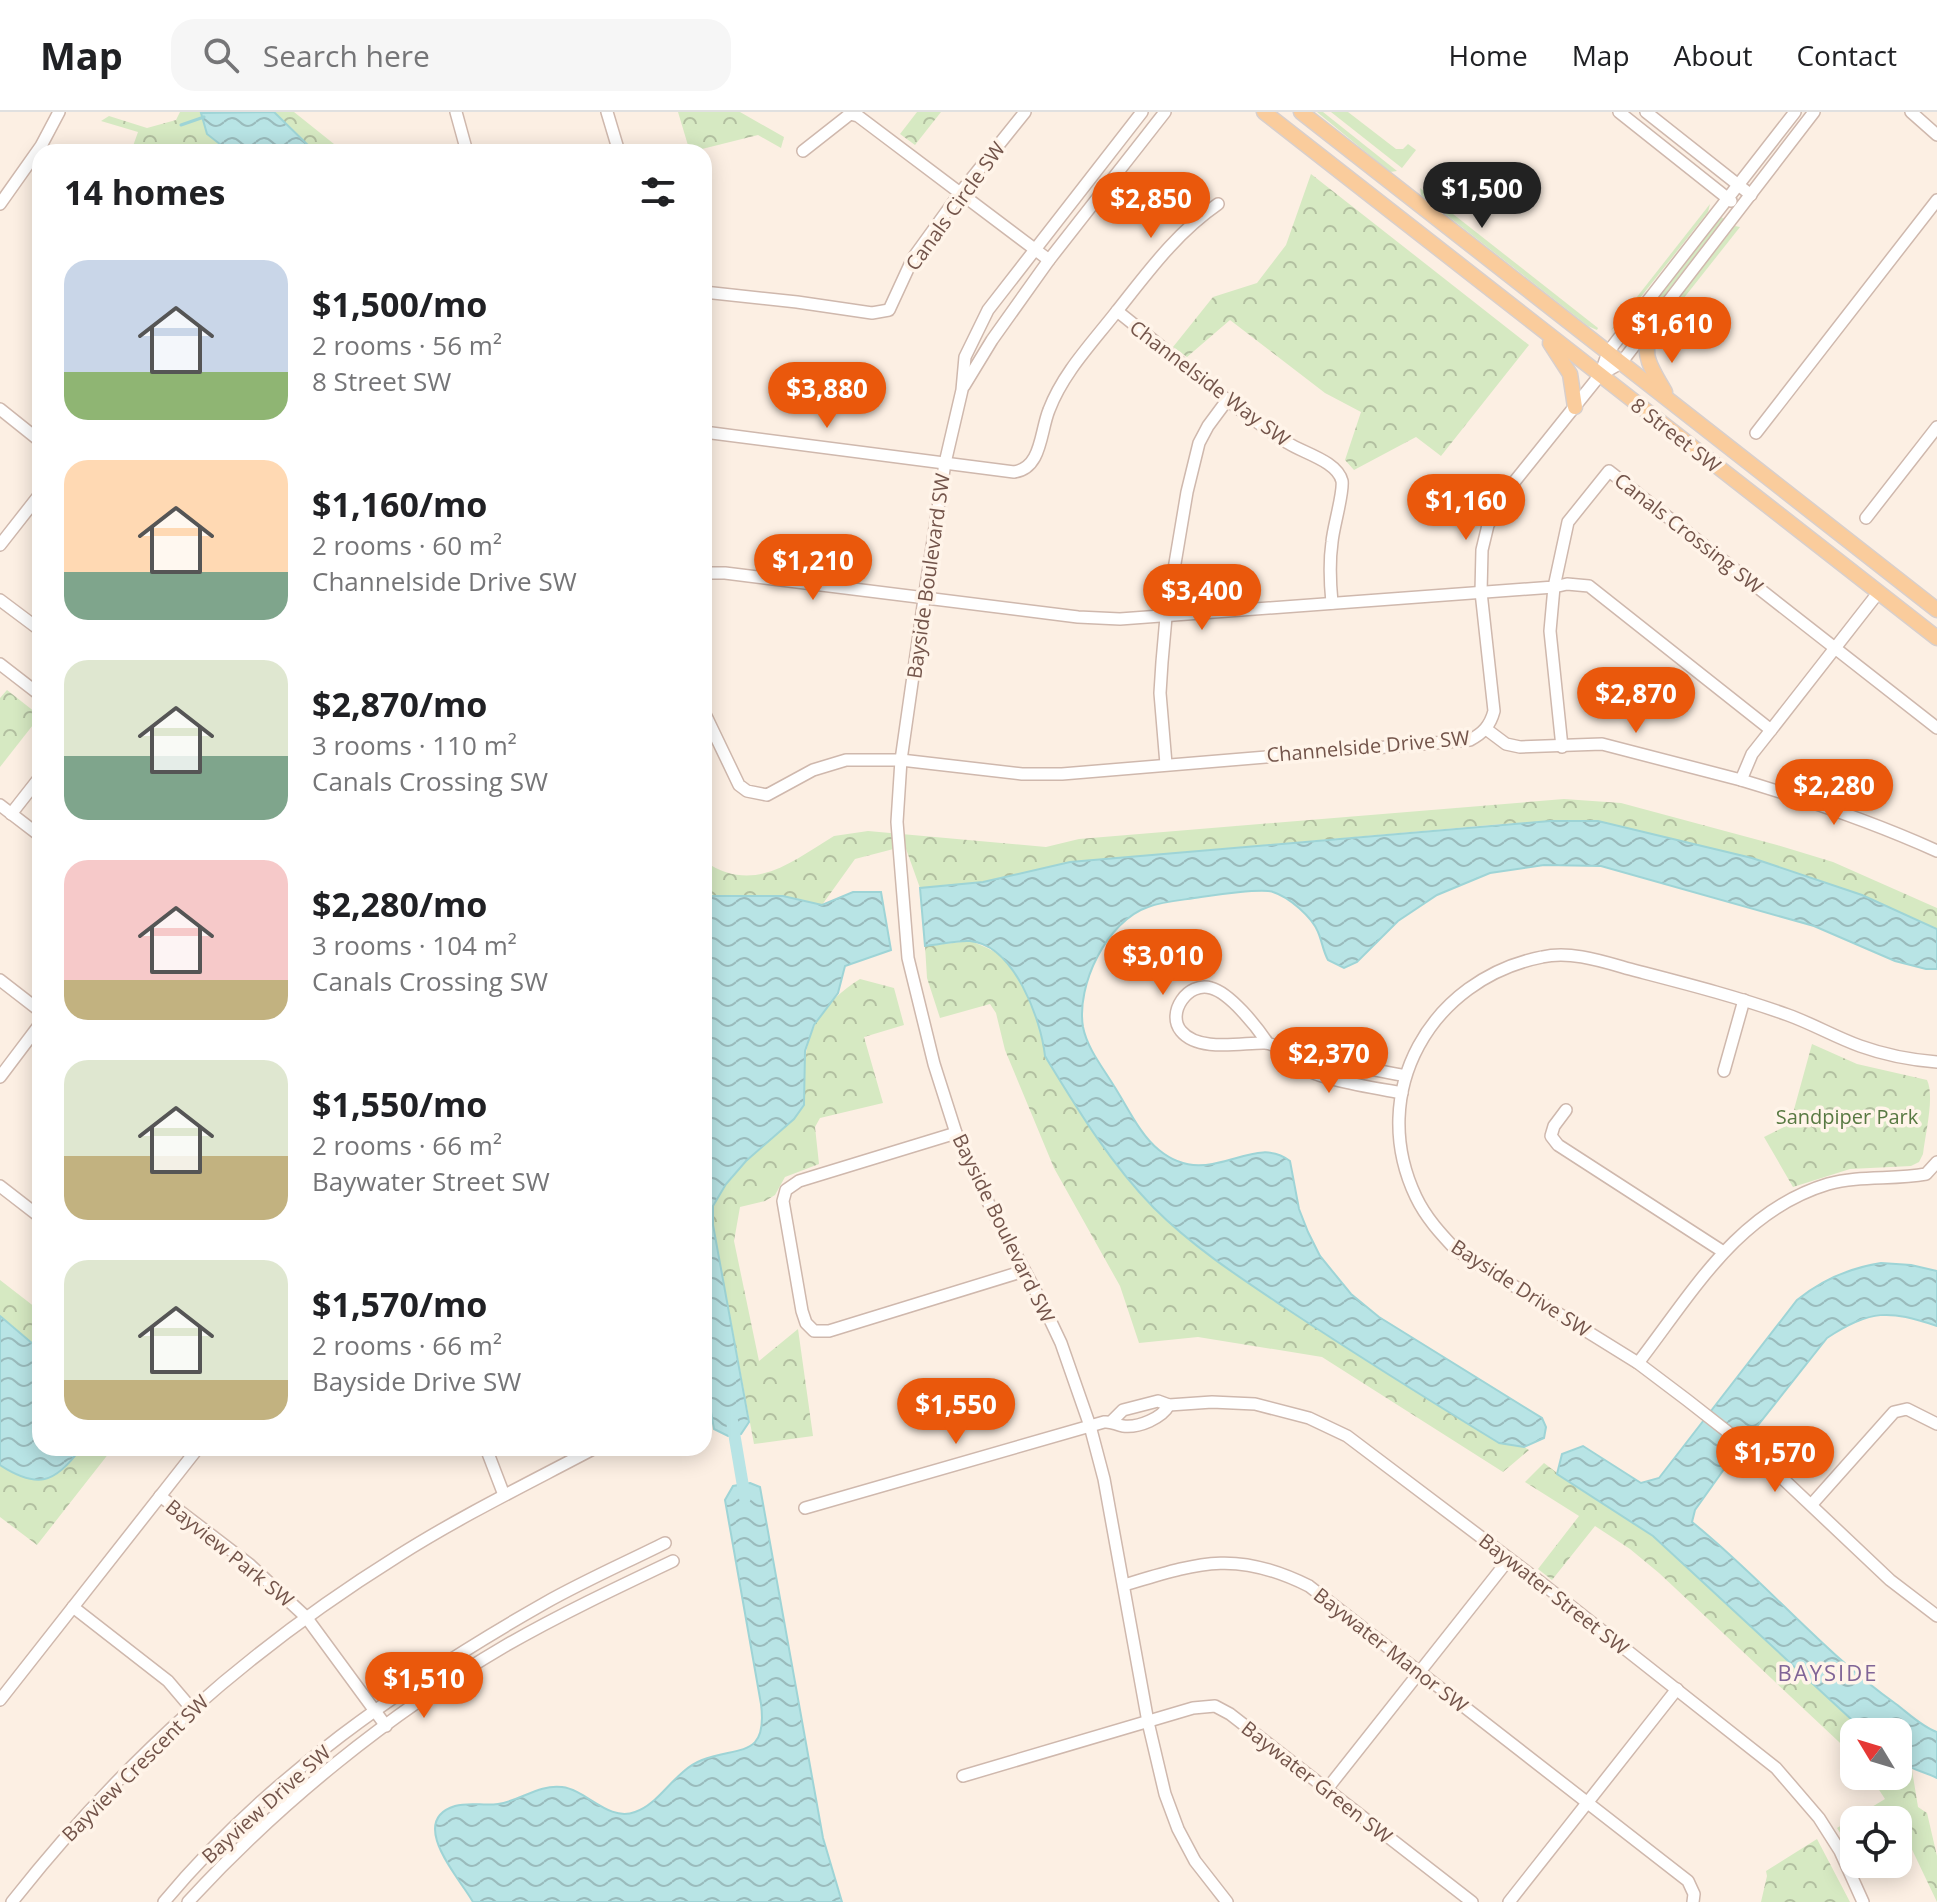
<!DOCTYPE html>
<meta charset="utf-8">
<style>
:root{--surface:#fff;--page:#f6f6f6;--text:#202124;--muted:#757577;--line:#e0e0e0;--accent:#ea580c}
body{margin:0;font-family:"Open Sans",sans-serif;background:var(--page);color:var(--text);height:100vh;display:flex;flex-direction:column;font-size:30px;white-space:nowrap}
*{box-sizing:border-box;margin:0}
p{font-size:26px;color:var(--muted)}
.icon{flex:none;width:44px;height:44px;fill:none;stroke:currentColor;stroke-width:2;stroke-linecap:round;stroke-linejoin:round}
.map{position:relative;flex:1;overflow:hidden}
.details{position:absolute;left:32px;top:32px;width:680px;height:1312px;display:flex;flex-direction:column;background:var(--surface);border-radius:24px;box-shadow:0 4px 20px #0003}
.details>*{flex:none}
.needle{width:52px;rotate:308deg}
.tools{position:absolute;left:1840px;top:1606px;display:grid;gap:16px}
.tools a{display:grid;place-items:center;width:72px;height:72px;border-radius:16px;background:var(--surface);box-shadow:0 4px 20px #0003;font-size:40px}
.price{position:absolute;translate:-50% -68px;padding:0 18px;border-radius:28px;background:var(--accent);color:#fff;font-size:26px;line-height:52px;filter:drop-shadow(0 2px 4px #0008)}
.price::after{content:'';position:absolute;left:50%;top:48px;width:24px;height:18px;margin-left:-12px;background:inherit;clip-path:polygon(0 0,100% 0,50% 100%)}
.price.selected{background:#222;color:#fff}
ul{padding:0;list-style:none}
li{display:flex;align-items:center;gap:24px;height:200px;padding:0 32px}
li span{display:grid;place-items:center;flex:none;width:224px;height:160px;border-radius:24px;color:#555}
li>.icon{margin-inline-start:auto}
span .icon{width:96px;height:96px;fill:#fffc;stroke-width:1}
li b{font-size:34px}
h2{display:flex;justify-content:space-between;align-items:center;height:96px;padding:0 32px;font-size:34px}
header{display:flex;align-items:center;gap:48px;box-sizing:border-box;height:112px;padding:0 40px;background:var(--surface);border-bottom:2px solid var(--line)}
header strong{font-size:38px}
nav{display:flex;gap:44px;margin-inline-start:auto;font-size:28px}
.search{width:560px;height:72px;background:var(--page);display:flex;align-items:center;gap:20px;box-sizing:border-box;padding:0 28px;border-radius:24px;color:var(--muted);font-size:30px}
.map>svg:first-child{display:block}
.green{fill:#d6e9c2}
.forest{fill:url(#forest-crowns)}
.water{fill:url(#water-waves);stroke:#9ed4d6;stroke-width:2}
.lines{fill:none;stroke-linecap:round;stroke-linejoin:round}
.stream{stroke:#9ed4d6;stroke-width:3}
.canal{stroke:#b8e4e5;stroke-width:12}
.minor-casing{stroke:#cfb8ad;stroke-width:14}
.major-casing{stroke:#d8cfcc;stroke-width:17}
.minor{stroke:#fff;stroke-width:11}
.major{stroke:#facc9c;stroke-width:14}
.labels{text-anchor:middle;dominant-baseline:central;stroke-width:7;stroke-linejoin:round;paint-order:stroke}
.street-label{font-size:20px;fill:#73544a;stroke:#fff4e9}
.park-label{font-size:20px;fill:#587942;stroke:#fff4e9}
.neighbourhood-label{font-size:22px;letter-spacing:2px;fill:#806597;stroke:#fff4e9}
</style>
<header>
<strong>Map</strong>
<div class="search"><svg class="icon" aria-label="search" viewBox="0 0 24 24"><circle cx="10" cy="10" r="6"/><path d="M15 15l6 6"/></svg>Search here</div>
<nav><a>Home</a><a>Map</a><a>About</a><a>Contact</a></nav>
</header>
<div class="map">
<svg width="1937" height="1790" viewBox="0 0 1937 1790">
<defs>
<pattern id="forest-crowns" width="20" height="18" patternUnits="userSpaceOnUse" patternTransform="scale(2)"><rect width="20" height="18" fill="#d6e9c2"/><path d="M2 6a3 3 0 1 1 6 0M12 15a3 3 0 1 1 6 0" fill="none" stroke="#b2bfa0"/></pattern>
<pattern id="water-waves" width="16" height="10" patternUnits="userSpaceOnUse" patternTransform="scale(2)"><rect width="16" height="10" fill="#b8e4e5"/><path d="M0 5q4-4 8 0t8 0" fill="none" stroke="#9abbbc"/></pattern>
</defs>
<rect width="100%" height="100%" fill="#fcefe3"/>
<g class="green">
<path d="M1317,0H1323L1397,59L1390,60Z"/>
<path d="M1331,0H1348L1396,37H1403L1408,32L1416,38L1402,56Z"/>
<path d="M1420,76L1598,216L1597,218L1588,214L1421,83Z"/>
<path d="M1710,92L1708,100L1621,210L1611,218Z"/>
<path d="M1721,105L1724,107L1631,226L1627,224Z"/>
<path d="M1735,114L1740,115L1653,225L1660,210Z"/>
</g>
<g class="forest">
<path d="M180,0H294L344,40H207L199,33L190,40H174L173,34H133L138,20L101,9L109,4L147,16L176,8Z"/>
<path d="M678,0H740L784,25L781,36L758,23L690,40Z"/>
<path d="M917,0H941L915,33L900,22Z"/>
<path d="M1311,62L1529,233L1441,344L1416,325L1354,358L1345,348L1361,300L1325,281L1230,208L1187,245L1173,235L1213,185L1257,171L1286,133Z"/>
<path d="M7,578L40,604L0,655V586Z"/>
<path d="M1564,687L1621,691L1777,733L1833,750L1937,796V817L1862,783L1752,746L1598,709H1550L1502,712L1070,750L983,770L920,776L905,734L855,747L822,793L783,784H704V749C754,783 791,750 834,724L868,719L1046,735L1079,727Z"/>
<path d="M971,829C985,835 999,840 1009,851C1026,872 1042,918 1045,944C1078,998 1110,1052 1154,1096C1193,1135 1239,1165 1284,1195C1355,1242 1427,1287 1499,1331L1524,1335L1529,1338L1503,1360L1322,1245L1198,1225L1139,1231L1120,1174L1054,1056L1005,938L996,901L990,892L940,906L927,866L925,834Z"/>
<path d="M860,867L894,876L904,913L864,925L883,991L820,1006L815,1015L819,1052L785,1065L775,1083L765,1089L740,1095L734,1129L759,1249L798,1217L813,1324L754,1332L713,1113C713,1107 712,1099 714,1094C723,1064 780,1016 804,993C801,935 809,899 860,867Z"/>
<path d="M1812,932L1857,952L1927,968C1935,984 1925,1023 1923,1042L1919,1050L1911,1054L1850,1057L1793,1075L1764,1025L1790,1012Z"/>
<path d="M0,1168L40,1199V1336H113L37,1433L0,1405Z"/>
<path d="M1544,1351L1573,1373L1653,1424L1865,1620H1854V1644L1659,1461L1630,1437L1595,1414L1552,1468L1538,1457L1579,1404L1525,1370Z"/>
<path d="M1898,1648L1912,1658L1918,1695L1927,1701L1937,1744V1790L1896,1704L1889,1708H1854V1729L1848,1733L1837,1716L1885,1687L1870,1664H1898Z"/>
<path d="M1817,1727L1850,1790H1761L1767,1764L1766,1759Z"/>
</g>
<g class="water">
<path d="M274,0L315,40H230L207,22L201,1Z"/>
<path d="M1550,709H1598L1752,746L1862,783L1937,817V857H1926L1895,849L1814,814L1601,754L1544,753L1490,761L1437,783L1398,809L1357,850L1344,856L1328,848C1323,839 1322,829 1318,820C1312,805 1289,785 1273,780C1263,776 1214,783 1201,785C1184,788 1164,789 1148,795C1107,809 1076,873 1083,915C1087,936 1103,956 1114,974C1127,994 1140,1023 1159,1038C1210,1080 1252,1019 1290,1049L1299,1097L1308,1120L1320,1144L1351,1182L1379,1205L1542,1306L1546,1315L1544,1326L1524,1335L1499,1331C1427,1287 1355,1242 1284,1195C1239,1165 1193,1135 1154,1096C1110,1051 1078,998 1045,944C1041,907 1014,833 970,829C956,828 939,833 925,834L920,776L983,770L1070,750Z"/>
<path d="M853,780H881L891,838L845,854L838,881L814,913L805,939L804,993L794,1007L746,1049L726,1072L713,1094V1113L749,1310L741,1322L728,1324L714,1317L704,1260V784H783L822,793Z"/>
<path d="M1881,1151L1911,1153L1937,1159V1214C1889,1198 1871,1197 1827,1226L1732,1346L1695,1398L1692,1410C1763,1467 1821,1539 1896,1592C1908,1601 1922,1615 1937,1620V1666C1923,1659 1911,1658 1898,1648V1620H1865L1653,1424L1557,1362L1562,1342L1583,1334L1641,1371L1659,1366L1797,1188C1823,1167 1849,1156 1881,1151Z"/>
<path d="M0,1204L40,1238V1336H81C55,1372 37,1377 0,1353Z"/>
<path d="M750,1371L760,1375L823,1726L842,1790H473C461,1768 406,1709 455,1694C469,1690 484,1694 498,1692C520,1689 539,1672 562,1675C587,1678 608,1710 635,1700C660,1692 674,1659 702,1648C738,1634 768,1647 761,1592L725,1388L733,1374Z"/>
</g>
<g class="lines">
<path class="stream" d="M181,13L204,5"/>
<path class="canal" d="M732,1309L745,1386"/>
<g class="minor-casing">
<g id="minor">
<path d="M456,0L467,40"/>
<path d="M607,0L619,40"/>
<path d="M1142,0L988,198L965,245L962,278L945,351L924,487L901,648L897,710L908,846L934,952L956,1021L989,1092L1043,1193L1061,1231L1090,1314L1104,1367L1148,1610L1165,1682L1178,1717L1195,1749L1227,1790"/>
<path d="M1619,0L1731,89"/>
<path d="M1646,0L1751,83"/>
<path d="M1911,0L1937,23"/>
<path d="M803,39L845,6L850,2L858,4L1049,148"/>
<path d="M0,92L41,34L59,0"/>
<path d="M704,180L797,190L872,201L889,198L913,146L960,81L1025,0"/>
<path d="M1117,199C1148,160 1176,121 1218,92"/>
<path d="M1600,263L1621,251L1814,0"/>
<path d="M964,274L992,228L1049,148L1165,0"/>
<path d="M0,297L40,329"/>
<path d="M704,320L1014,360C1042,356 1040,320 1049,298C1063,261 1092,231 1117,199C1173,243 1228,293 1288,331C1303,341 1337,349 1342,369C1344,380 1333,416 1332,430C1329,451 1330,471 1332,491"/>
<path d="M1756,321L1937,88"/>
<path d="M1866,406L1937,315"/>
<path d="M0,433L40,382"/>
<path d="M704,461H725L1078,505L1120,507L1554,475L1568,410L1609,359L1937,616"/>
<path d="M0,488L40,518"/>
<path d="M0,552L40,583"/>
<path d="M704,600L739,673L747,679L767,683L813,658L846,648H901L1022,662H1062L1470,628C1483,621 1490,614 1494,599L1481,480L1482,438L1488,413L1507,379L1600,263L1608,240L1795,0"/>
<path d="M1486,617L1506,632L1520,635L1602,632L1741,668L1752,642L1771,618"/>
<path d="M1562,635L1550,519L1554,475L1567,472L1589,474L1771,618L1878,481"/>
<path d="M1166,652L1160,581L1162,550L1166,505L1187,380L1199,331L1208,314L1228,287"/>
<path d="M1741,668C1808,688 1873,710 1937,739"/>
<path d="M0,693L39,723"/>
<path d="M11,702L40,665"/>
<path d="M0,868L40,899"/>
<path d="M1267,930C1256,914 1230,881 1211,876C1188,869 1166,901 1181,919C1198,940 1240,931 1263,931C1272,930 1278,937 1286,938C1290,938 1294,936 1298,936C1310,937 1322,945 1333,949C1357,955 1381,959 1405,964"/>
<path d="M1286,938C1288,942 1289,946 1292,949C1310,967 1376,976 1402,981"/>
<path d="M1937,950C1911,948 1885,943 1860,934C1835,925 1813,912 1788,903C1738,885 1687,872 1637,859C1607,851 1573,838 1542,845C1431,867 1366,980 1416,1085C1426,1106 1441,1122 1456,1138L1638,1251L1687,1288L1761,1346L1890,1468L1937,1504"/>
<path d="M1724,959L1744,888"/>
<path d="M0,965L40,912"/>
<path d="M1566,998L1554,1014L1551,1024L1558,1033L1722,1139"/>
<path d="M956,1021L799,1069L786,1078L783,1089L802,1199L806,1211L814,1219H829L1024,1159"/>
<path d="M0,1074L40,1105"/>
<path d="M1638,1251C1692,1181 1738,1099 1828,1072C1860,1063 1893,1068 1926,1062L1937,1050"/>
<path d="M1112,1309L1123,1298L1158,1289L1169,1293L1212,1290L1255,1292L1309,1306L1347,1324L1539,1469L1776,1656L1819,1706L1840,1739L1863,1790"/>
<path d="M486,1336L504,1383"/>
<path d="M160,1384L249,1452L306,1505L386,1614"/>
<path d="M1812,1392L1894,1300L1907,1297L1937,1312"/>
<path d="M805,1396L1104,1310C1112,1309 1116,1313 1123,1314C1139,1316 1162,1306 1169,1293"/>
<path d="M1124,1473C1198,1451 1235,1437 1309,1474L1688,1769L1694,1782L1693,1790"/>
<path d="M73,1495L168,1569L191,1596"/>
<path d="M0,1588L198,1336"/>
<path d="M963,1664L1193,1596L1215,1594L1230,1602L1472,1790"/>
<path d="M1327,1677L1509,1447"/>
<path d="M12,1790C123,1649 246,1539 398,1444C461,1404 529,1371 595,1336"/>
<path d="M164,1790C267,1666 406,1570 545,1491C584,1469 625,1451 665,1431"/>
<path d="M188,1790C279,1691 389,1602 505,1534C559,1503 616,1476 673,1449"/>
<path d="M1509,1790L1677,1577"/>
</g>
</g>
<g class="major-casing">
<g id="major">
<path d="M1264,0L1937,526"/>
<path d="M1301,0L1937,498"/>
<path d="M1654,209C1640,242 1648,251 1665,280"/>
<path d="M1550,231L1570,262L1575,295"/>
</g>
</g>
<use href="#minor" class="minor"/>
<use href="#major" class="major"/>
</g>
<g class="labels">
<g class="street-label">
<text transform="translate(955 94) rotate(-54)">Canals Circle SW</text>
<text transform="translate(1210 271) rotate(37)">Channelside Way SW</text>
<text transform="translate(1676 323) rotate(38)">8 Street SW</text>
<text transform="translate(1689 421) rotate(38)">Canals Crossing SW</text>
<text transform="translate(928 464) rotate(-82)">Bayside Boulevard SW</text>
<text transform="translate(1368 634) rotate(-5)">Channelside Drive SW</text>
<text transform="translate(1004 1116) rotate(64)">Bayside Boulevard SW</text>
<text transform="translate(1521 1176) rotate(33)">Bayside Drive SW</text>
<text transform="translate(230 1441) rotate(39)">Bayview Park SW</text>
<text transform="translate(1554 1482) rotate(38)">Baywater Street SW</text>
<text transform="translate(1391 1538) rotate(38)">Baywater Manor SW</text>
<text transform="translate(135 1656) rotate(-45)">Bayview Crescent SW</text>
<text transform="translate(1317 1670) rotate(38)">Baywater Green SW</text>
<text transform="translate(266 1692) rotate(-42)">Bayview Drive SW</text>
</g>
<g class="park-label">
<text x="1847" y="1004">Sandpiper Park</text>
</g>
<g class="neighbourhood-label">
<text x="1828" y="1560">BAYSIDE</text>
</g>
</g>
</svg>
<div class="tools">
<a><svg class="needle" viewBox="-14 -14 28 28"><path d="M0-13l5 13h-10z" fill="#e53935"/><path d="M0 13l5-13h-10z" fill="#757577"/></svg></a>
<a><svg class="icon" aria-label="locate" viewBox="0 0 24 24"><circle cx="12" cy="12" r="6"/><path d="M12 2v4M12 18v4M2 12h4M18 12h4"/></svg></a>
</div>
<b class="price selected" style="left:1482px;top:118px">$1,500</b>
<b class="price" style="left:1151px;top:128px">$2,850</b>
<b class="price" style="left:1672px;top:253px">$1,610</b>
<b class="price" style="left:827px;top:318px">$3,880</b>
<b class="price" style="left:1466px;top:430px">$1,160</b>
<b class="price" style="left:813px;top:490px">$1,210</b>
<b class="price" style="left:1202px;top:520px">$3,400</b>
<b class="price" style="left:1636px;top:623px">$2,870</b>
<b class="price" style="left:1834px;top:715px">$2,280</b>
<b class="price" style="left:1163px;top:885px">$3,010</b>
<b class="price" style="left:1329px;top:983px">$2,370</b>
<b class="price" style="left:956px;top:1334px">$1,550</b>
<b class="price" style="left:1775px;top:1382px">$1,570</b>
<b class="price" style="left:424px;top:1608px">$1,510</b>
<section class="details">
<h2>14 homes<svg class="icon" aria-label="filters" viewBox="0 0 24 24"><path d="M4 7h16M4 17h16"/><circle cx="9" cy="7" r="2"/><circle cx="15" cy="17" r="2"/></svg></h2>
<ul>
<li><span style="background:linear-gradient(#c9d6e8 70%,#8fb573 0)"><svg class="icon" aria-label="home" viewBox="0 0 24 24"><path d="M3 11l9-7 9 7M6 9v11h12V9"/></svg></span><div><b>$1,500/mo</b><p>2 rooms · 56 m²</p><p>8 Street SW</p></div></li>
<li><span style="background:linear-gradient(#ffd9b3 70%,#7fa58c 0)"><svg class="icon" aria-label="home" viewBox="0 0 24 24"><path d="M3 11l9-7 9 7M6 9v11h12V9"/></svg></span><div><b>$1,160/mo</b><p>2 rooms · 60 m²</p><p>Channelside Drive SW</p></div></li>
<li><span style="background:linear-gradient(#dfe7d0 60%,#7fa58c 0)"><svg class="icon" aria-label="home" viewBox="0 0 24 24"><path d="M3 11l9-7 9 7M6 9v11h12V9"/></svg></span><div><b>$2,870/mo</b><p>3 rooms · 110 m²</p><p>Canals Crossing SW</p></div></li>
<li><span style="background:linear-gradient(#f6c9c9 75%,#c2b280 0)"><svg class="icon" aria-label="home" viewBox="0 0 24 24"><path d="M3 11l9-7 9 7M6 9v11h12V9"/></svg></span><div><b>$2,280/mo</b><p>3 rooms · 104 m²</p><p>Canals Crossing SW</p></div></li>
<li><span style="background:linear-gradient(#dfe7d0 60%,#c2b280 0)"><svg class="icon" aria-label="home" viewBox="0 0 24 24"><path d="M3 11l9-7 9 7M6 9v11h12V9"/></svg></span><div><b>$1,550/mo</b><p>2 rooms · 66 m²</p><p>Baywater Street SW</p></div></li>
<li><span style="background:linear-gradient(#dfe7d0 75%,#c2b280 0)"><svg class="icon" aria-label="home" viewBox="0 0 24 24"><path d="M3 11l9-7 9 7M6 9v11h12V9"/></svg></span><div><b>$1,570/mo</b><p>2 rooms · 66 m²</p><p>Bayside Drive SW</p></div></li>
</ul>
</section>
</div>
